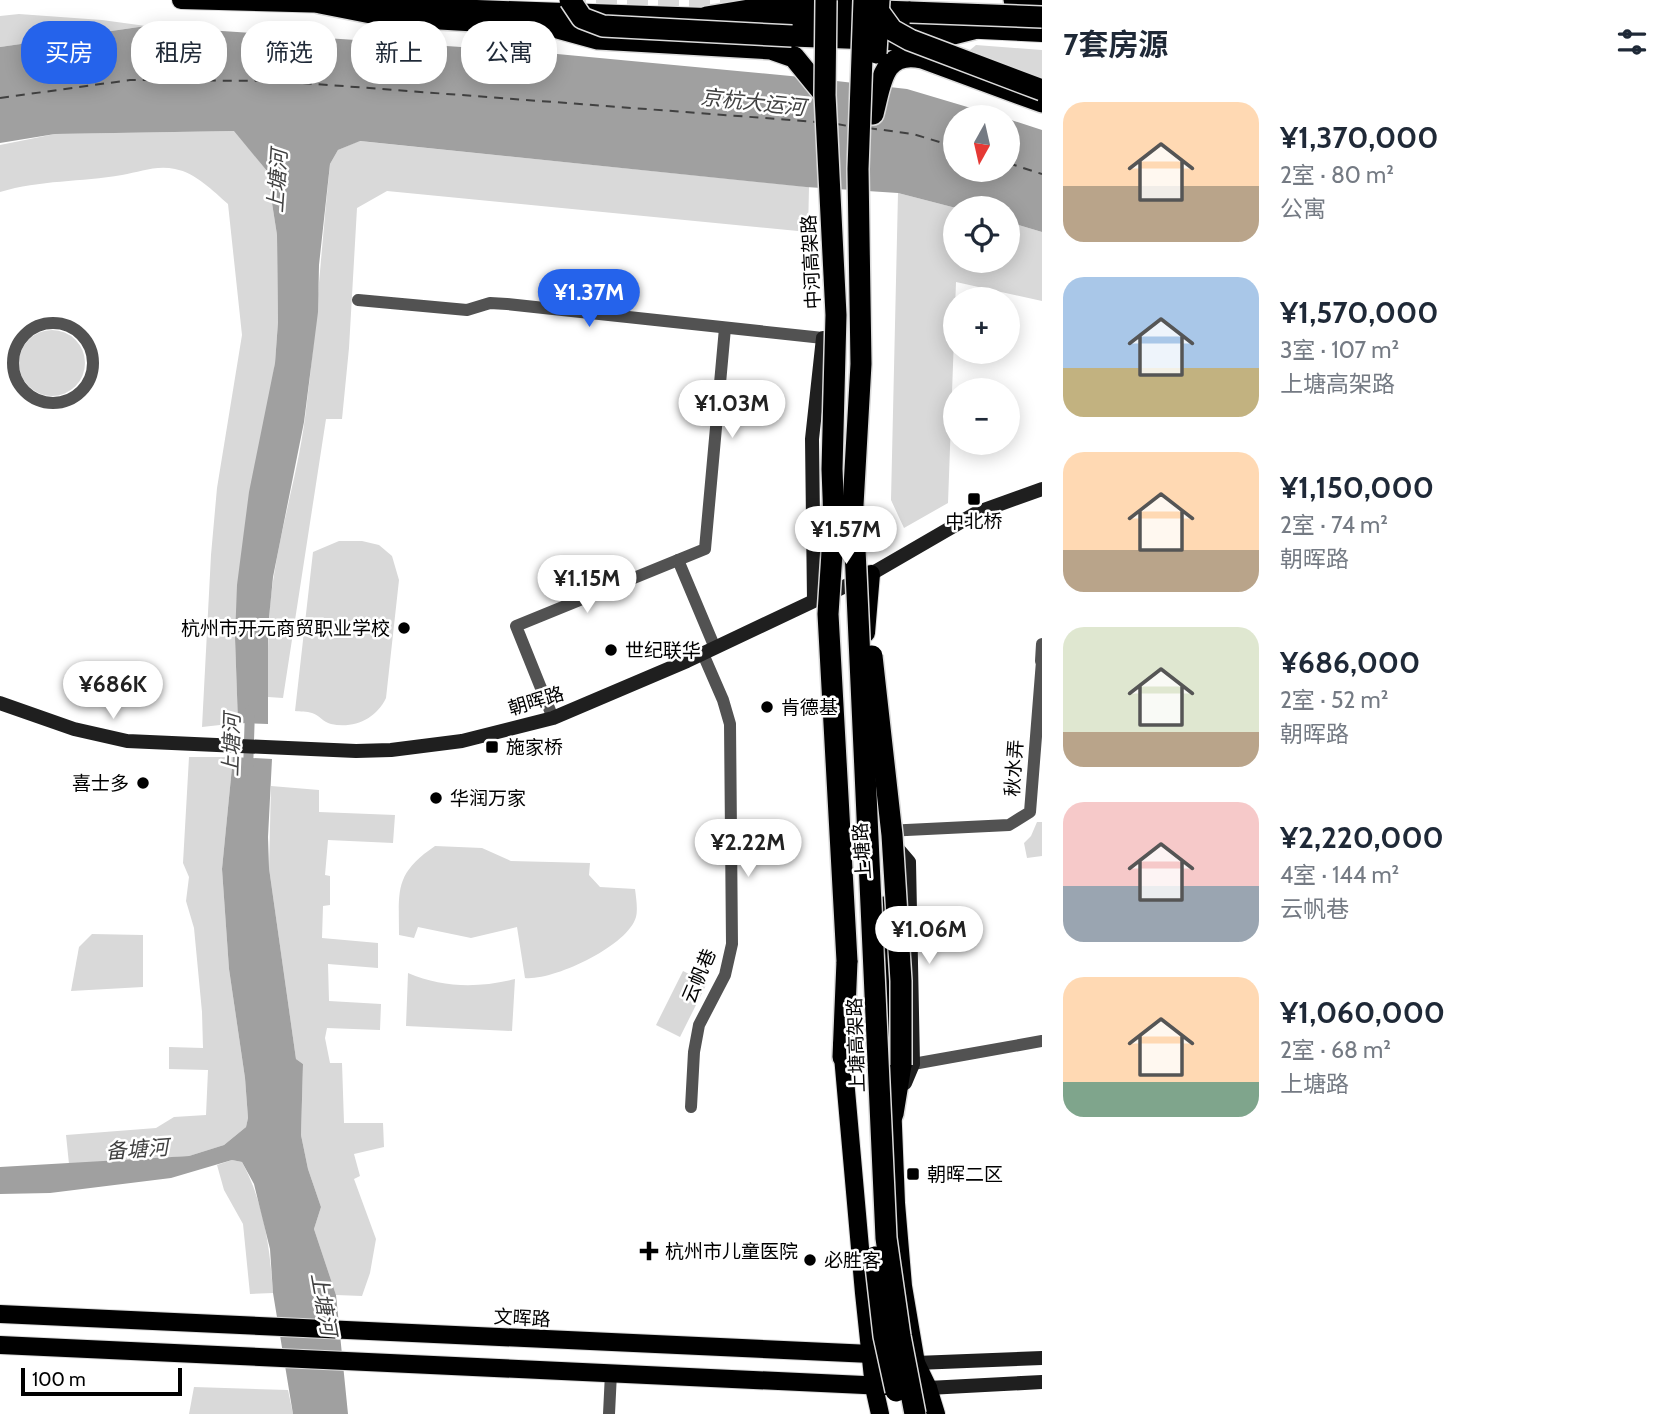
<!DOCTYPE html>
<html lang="zh">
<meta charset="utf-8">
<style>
:root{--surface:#fff;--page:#f6f6f7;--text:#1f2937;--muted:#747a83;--accent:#2563eb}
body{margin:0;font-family:Cabin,"Noto Sans SC",sans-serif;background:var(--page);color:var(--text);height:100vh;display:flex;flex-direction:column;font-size:26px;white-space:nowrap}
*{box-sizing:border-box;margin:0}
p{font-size:23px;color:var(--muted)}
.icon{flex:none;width:38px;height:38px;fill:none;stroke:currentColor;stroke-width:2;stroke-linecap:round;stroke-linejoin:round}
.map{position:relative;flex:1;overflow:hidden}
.details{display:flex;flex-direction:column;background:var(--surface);width:630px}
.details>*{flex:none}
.guide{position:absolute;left:21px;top:21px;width:665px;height:63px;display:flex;gap:14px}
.needle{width:46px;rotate:188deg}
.controls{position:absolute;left:943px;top:105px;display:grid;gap:14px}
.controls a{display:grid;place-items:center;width:77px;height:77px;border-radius:50%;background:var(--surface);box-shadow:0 4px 18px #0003;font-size:35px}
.scale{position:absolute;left:21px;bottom:18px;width:161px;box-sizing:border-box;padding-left:7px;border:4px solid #000;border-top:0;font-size:19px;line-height:24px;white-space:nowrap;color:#000;-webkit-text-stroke:5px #fff;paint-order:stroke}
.price{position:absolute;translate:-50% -60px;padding:0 16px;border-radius:24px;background:#fff;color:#222;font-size:23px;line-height:46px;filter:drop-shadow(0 2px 4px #0008)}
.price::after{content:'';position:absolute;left:50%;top:42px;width:21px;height:16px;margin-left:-10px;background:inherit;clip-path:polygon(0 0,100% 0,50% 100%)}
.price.active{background:var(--accent);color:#fff}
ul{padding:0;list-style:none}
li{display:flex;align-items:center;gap:21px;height:175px;padding:0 21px}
li span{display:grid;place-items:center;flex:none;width:196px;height:140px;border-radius:21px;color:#555}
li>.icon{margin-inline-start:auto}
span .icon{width:84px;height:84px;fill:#fffc;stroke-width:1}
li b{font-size:30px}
h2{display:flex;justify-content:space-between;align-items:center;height:84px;padding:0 21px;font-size:30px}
.pill{padding:0 24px;border-radius:28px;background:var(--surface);box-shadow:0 4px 18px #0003;font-size:24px;line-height:63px}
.pill.active{background:var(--accent);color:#fff}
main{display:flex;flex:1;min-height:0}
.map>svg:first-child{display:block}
.green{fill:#d9d9d9}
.water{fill:#a0a0a0}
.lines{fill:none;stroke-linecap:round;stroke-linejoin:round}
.canal{stroke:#a0a0a0;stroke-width:10}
.ferry{stroke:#414141;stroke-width:2;stroke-dasharray:9 7;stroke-linecap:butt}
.highway-tunnel{stroke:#d9d9d9;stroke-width:21;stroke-dasharray:21 10;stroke-linecap:butt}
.primary-casing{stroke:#dbdbdb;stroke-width:20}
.highway-casing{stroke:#dbdbdb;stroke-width:24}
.street{stroke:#525252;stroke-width:12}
.secondary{stroke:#1f1f1f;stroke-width:14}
.primary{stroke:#000;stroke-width:18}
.highway{stroke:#000;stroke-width:21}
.highway-bridge-casing{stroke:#dbdbdb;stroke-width:24;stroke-linecap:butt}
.highway-bridge{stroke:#000;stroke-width:21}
.poi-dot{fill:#000;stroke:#fff;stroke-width:2.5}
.labels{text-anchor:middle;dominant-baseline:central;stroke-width:5;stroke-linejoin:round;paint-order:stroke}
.street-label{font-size:19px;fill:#000;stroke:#fff}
.poi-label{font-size:19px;fill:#000;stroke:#fff;text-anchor:start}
.water-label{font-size:21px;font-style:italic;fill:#414141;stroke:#fff}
</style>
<main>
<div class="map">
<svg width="1042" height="1414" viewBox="0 0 1042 1414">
<rect width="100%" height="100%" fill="#fff"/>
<g class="green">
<path d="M19,14L102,20L146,26L0,47V16Z"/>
<path d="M976,45L1042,50V87L964,55Z"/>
<path d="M235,131L267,171L277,235L278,322L275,363L235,638L238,723L202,727L211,555L217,488L242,335L228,204C213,191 196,173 175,169C156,165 140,172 122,175C81,182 40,180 0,192V145L55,134Z"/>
<path d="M359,141L809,187L808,232L387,191L357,208L349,348L342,419H326L283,698L268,697C268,656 267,615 274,575C282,523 298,471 305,418C316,334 321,249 330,164L338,150Z"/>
<path d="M898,193L956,208V261H1008V222L1042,232V301L956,282L948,503L904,528L891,500Z"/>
<circle cx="52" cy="363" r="33"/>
<path d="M339,541H362L379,545L392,556L399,580L386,698C376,719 354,729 331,724C323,722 319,715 312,713C307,711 300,712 295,711L313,552Z"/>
<path d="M189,757H233L222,869L229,969L245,1078L248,1118L246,1127L224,1145L189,1156L69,1164L66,1135L156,1128L174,1117L206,1115L208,1070L169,1069V1047L203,1048L202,1012L194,928L186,901L189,877L183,863Z"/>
<path d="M271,786L319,790V812L395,815L393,843L328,840L325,875L330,876V905L323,906L322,938L378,943V968L328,964L329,1001L381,1004L380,1030L327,1028L325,1038L330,1063H342L344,1123H383L384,1147L354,1154L360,1176L354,1179L376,1239L370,1273L362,1296L336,1295L314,1229L321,1207L308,1169L301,1135L303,1064L296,1059L269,868Z"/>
<path d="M1037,822H1042V856L1027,858L1024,843L1031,836Z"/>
<path d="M435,846L482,848L511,861L590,863L589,875L600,887L635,889C636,897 638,909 636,917C628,946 553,981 525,978L517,927L471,938L418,927L414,938L399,935C399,890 394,874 435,846Z"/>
<path d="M92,934L143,935V987L71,991L79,947Z"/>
<path d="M683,971L707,983L680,1037L656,1025Z"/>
<path d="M408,973C443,988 479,988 515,979L512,1031L406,1026Z"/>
<path d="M232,1160L242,1162C264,1203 270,1248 273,1293L250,1294L243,1224L224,1190L217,1165Z"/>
<path d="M194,1387L288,1390L293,1414H189Z"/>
</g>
<g class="water">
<path d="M146,26L536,52L801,77L907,89L1001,117H956V170H1008V119L1042,130V232L1008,222V208H956L898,193L806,187L360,141L338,150L330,164L319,265L318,312L304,422L273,577L268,628V724L238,723L235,638L237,585L249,492L275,363L278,322L277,235L267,171L234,131L55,134L0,143V47Z"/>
<path d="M233,757L272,759L268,837L269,868L296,1059L303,1064L301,1135L308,1169L321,1207L314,1229L336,1295L348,1414H293L273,1293L270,1249L254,1184L242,1162L232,1160L171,1178L50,1193L0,1194V1167L189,1156L224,1145L246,1127L248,1118L245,1078L229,969L222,869Z"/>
</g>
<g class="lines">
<path class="canal" d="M248,771L250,710"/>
<g class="ferry">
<path d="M0,98L130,80L276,81L817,122"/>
<path d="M837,124L848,126"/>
<path d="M868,128L913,134L956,147"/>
<path d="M1008,163L1042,174"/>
</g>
<path class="highway-tunnel" d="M565,0L759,3"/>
<g class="primary-casing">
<g id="primary">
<path d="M181,0L331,4"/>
<path d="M362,5L706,17L1042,33"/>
<path d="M866,633L871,574"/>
<path d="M886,905L891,1070"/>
<path d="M842,1045L864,1293L874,1387L880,1414"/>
<path d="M892,1101L896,1203L903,1286L916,1363L928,1388L936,1414"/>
<path d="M0,1314L871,1354L916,1363"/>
<path d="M0,1345L928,1388"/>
</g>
</g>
<g class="highway-casing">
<g id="highway">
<path d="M1014,0L1042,2"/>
<path d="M320,3L386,16L547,25L598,39L771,49L794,57L825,95"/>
<path d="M706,17L768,7L910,12"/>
<path d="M792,36L925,41L973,29"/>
<path d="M873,114C881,84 882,49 922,58L1042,102"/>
<path d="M843,1057L847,961"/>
<path d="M893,1114L901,1065"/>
</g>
</g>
<g class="street">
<path d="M358,300L467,310L490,303L507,304L823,338"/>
<circle cx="53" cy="363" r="40"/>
<path d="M678,560L715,648"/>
<path d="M1041,661L1042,644"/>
<path d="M553,718L516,626L705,549L725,328"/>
<path d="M886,831L1009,825L1030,812L1042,661"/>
<path d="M913,1064L1042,1041"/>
<path d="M691,1107L694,1052L699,1025L725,975L732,944L730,724L723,700L703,654"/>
<path d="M609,1414L611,1373"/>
</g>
<g class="secondary">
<path d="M814,600L812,439L823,338"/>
<path d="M0,703L74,729L127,741L356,751L391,750L462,741L553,718L687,661L871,574L978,512L1042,489"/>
<path d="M892,842L909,862L913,1064L905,1083"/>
<path d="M916,1363L1042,1358"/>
<path d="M928,1388L1042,1382"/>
</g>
<use href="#primary" class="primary"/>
<use href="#highway" class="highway"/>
<g class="highway-bridge-casing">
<g id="highway-bridge">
<path d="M570,0L582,18L603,26L792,36"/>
<path d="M826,0L825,95L836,315L832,469L834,522L828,614L847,961"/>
<path d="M864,0L858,169L861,364L853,505L886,1238L900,1336L915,1414"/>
<path d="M879,12L892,30L910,40L1042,90"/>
<path d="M910,12L1042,17"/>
<path d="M876,53L879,0"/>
<path d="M872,656L892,835L901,981V1065"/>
<path d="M875,1257L884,1336L896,1391"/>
</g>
</g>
<use href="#highway-bridge" class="highway-bridge"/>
</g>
<g class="poi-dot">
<rect x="967" y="492" width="14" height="14" rx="3.5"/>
<circle cx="404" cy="628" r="7"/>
<circle cx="611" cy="650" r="7"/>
<circle cx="767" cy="707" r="7"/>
<rect x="485" y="740" width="14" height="14" rx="3.5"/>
<circle cx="143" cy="783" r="7"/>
<circle cx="436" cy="798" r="7"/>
<rect x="906" y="1167" width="14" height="14" rx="3.5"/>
<path d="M645.5 1240.5h7v7h7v7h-7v7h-7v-7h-7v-7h7z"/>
<circle cx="810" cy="1260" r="7"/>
</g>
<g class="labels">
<g class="street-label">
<text transform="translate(811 262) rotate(-93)">中河高架路</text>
<text transform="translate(536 701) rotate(-17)">朝晖路</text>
<text transform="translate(1014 768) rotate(-86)">秋水弄</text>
<text transform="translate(862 851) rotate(-94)">上塘路</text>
<text transform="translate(699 976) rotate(-67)">云帆巷</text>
<text transform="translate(856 1045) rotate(-92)">上塘高架路</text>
<text transform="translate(522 1318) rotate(3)">文晖路</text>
</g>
<g class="poi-label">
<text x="974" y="521" text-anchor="middle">中北桥</text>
<text x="390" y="628" text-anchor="end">杭州市开元商贸职业学校</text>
<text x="625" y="650">世纪联华</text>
<text x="781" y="707">肯德基</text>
<text x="506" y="747">施家桥</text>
<text x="129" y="783" text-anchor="end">喜士多</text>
<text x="450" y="798">华润万家</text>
<text x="927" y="1174">朝晖二区</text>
<text x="665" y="1251">杭州市儿童医院</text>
<text x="824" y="1260">必胜客</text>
</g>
<g class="water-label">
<text transform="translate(753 102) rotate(6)">京杭大运河</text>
<text transform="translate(277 181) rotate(-86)">上塘河</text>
<text transform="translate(231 745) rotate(-88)">上塘河</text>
<text transform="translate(137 1149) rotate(-4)">备塘河</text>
<text transform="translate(324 1304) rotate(80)">上塘河</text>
</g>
</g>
</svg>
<div class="controls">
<a><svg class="needle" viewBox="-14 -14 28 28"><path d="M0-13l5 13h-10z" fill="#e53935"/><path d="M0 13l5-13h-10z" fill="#747a83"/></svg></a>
<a><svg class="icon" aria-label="locate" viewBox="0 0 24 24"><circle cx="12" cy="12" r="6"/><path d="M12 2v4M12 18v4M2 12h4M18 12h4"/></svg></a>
<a>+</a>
<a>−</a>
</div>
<div class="scale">100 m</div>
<b class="price active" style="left:589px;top:329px">¥1.37M</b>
<b class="price" style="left:732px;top:440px">¥1.03M</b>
<b class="price" style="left:846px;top:566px">¥1.57M</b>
<b class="price" style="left:587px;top:615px">¥1.15M</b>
<b class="price" style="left:113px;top:721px">¥686K</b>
<b class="price" style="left:748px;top:879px">¥2.22M</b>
<b class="price" style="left:929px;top:966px">¥1.06M</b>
<div class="guide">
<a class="pill active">买房</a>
<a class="pill">租房</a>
<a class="pill">筛选</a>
<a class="pill">新上</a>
<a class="pill">公寓</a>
</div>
</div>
<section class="details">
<h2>7套房源<svg class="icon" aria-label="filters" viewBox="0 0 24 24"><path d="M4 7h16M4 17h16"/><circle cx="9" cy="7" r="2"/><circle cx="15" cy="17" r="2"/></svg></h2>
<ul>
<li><span style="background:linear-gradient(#ffd9b3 60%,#b9a48a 0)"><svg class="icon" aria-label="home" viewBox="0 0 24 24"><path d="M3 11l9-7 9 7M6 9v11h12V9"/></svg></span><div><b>¥1,370,000</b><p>2室 · 80 m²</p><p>公寓</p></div></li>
<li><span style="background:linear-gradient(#a9c7e8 65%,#c2b280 0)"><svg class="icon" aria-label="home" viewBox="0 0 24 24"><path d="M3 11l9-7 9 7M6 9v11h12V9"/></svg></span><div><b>¥1,570,000</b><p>3室 · 107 m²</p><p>上塘高架路</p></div></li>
<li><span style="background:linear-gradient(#ffd9b3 70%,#b9a48a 0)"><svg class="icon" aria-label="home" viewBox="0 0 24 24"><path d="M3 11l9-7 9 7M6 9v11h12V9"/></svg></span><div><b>¥1,150,000</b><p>2室 · 74 m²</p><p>朝晖路</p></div></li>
<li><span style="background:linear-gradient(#dfe7d0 75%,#b9a48a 0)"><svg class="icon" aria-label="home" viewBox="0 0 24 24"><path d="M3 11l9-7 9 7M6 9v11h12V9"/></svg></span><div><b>¥686,000</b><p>2室 · 52 m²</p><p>朝晖路</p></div></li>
<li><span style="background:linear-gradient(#f6c9c9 60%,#9aa5b1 0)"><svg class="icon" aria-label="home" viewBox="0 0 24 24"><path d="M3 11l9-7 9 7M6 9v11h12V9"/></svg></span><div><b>¥2,220,000</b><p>4室 · 144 m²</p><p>云帆巷</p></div></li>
<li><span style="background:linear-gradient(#ffd9b3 75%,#7fa58c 0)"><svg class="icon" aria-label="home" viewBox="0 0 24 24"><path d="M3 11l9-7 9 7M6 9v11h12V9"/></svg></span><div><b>¥1,060,000</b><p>2室 · 68 m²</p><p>上塘路</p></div></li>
</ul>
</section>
</main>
